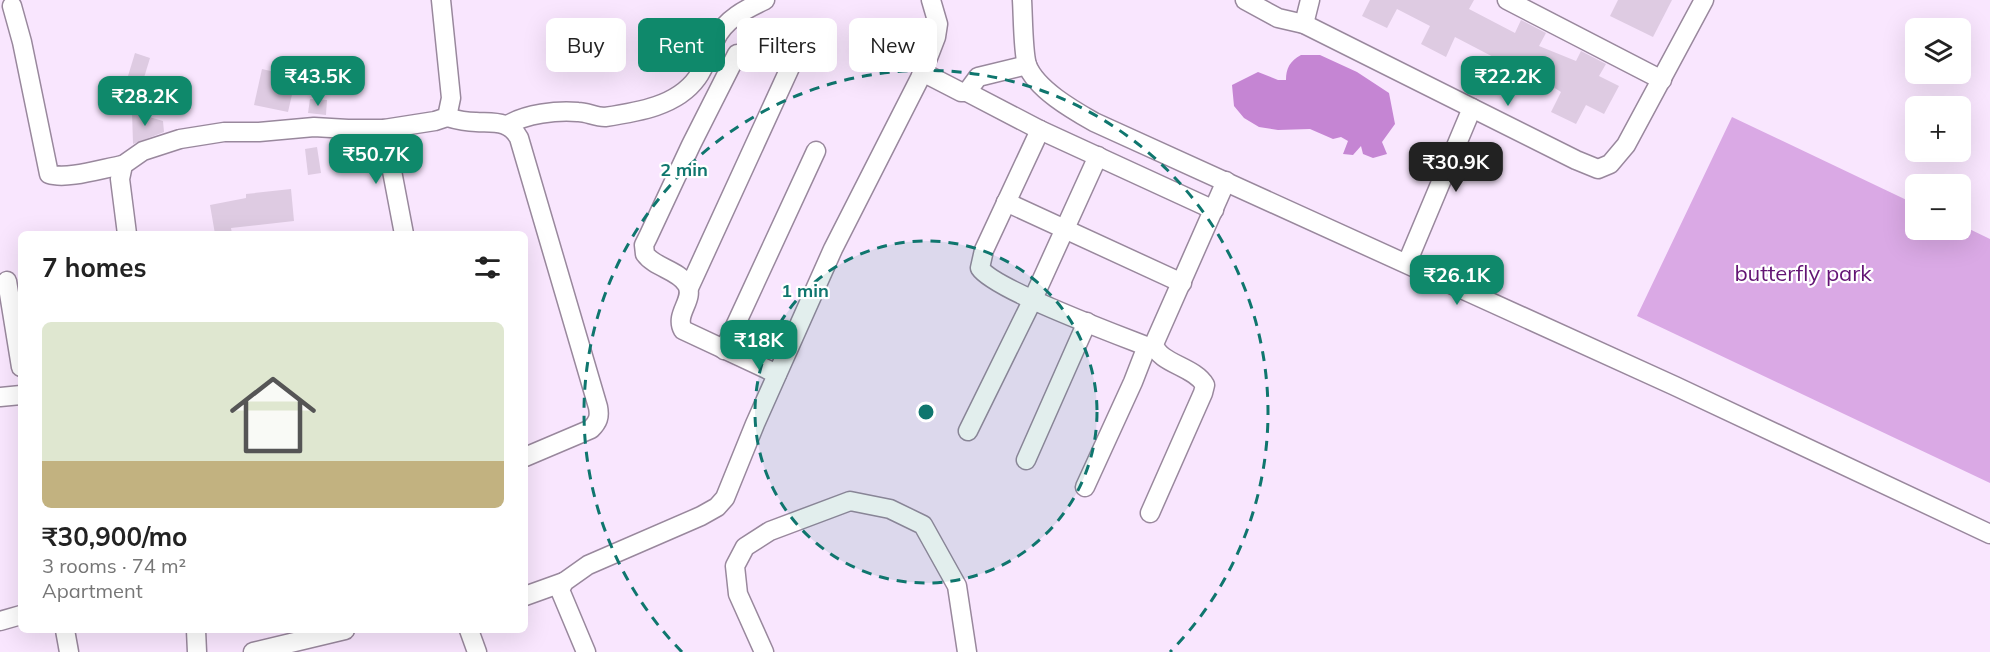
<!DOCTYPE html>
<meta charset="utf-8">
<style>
:root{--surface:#fff;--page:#f6f6f6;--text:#222;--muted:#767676;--accent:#0f896b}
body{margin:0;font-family:Mulish,sans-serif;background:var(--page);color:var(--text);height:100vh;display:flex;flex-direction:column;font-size:22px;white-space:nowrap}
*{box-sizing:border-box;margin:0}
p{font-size:20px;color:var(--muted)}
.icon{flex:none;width:33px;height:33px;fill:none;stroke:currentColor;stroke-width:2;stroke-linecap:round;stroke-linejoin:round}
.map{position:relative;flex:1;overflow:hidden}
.details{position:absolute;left:18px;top:231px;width:510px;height:402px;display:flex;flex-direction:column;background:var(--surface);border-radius:9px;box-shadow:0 6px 24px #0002}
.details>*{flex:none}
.banner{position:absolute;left:546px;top:18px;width:570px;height:54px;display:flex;gap:12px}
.fabs{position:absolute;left:1905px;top:18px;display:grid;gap:12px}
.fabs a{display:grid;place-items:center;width:66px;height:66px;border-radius:9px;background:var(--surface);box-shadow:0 6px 24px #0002;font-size:30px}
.price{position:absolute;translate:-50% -51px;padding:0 14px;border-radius:12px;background:var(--accent);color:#fff;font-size:20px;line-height:39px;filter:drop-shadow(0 2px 3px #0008)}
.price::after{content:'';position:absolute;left:50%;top:36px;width:18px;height:14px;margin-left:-9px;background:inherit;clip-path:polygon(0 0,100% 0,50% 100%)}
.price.current{background:#222;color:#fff}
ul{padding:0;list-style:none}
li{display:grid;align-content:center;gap:12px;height:318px;padding:0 24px}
li span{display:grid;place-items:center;height:186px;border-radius:9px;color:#555}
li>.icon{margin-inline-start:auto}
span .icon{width:108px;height:108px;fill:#fffc;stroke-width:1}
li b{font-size:26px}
h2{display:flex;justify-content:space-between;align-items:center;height:72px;padding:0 24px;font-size:26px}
.chip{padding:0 21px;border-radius:9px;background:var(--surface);box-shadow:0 6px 24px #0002;font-size:21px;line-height:54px}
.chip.current{background:var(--accent);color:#fff}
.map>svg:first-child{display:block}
.green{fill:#daa9e5}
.water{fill:#c585d3}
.building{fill:#decbe2}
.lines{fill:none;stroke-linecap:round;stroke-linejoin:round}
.minor-casing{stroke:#99889d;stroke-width:21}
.minor{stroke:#fff;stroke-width:18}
.ring{fill:none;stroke:#0f766e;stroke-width:3;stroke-dasharray:10 8}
.labels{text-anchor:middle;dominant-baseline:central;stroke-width:4.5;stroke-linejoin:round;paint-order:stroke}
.park-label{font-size:22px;fill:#631474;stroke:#fff}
.centre{fill:#0f766e;stroke:#fff;stroke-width:3}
.ring-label{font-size:18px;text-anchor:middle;font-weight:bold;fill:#0f766e;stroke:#fff;stroke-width:4.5;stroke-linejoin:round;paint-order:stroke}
</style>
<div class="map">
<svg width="1990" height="652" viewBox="0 0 1990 652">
<rect width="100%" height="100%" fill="#f9e6fe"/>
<path class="green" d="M1732,117L1915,204L1916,230H1960L1961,225L1990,239V483L1637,316Z"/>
<path class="water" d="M1301,55H1320L1357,72L1389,93L1395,124L1382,142L1387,154L1373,158L1363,154L1361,146L1353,155L1343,154L1348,141L1341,137L1333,139L1310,129L1278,130L1259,127L1244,118L1234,106L1232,85L1258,72L1278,80H1286C1286,68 1290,61 1301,55Z"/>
<g class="building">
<path d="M1370,0H1474L1469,9L1515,33L1521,20L1546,33L1539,46L1576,61L1581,51L1606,64L1599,76L1619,86L1604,114L1586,105L1576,124L1551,112L1561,92L1547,83L1525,74L1515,94L1491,81L1501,61L1455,37L1446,57L1421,44L1430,26L1397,9L1387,28L1362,16Z"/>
<path d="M1618,0H1672L1653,37L1610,16Z"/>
<path d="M135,53L150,58L143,81L128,76Z"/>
<path d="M262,69L296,77L288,112L254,105Z"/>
<path d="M310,99L327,100L326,115L308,113Z"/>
<path d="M132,112L163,121L164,132L133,144Z"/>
<path d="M317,147L321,173L308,175L305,149Z"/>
<path d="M291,189L294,221L231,228L232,234H215L210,205L246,198V194Z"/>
</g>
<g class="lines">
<g class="minor-casing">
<g id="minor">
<path d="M1022,0C1023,15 1023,52 1027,65C1036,89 1073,110 1094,122L1675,386L1990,534"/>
<path d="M1245,0L1278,18L1304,24L1576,160L1598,169L1610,164L1626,145L1704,0"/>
<path d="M1507,0L1662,80"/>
<path d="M12,6L22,42L49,174C67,180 104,168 123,165"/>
<path d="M1304,24L1310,0"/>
<path d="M737,54L691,145L648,237L644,245L645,254C655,268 679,270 687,285C695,300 674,314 683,330L777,374"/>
<path d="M921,76L936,37L938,24L931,0"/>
<path d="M967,92L978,77L1027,65"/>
<path d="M447,117C457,120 466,122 476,122C494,123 509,120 519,138L598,407C600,417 598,422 591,429L525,457"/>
<path d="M508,125C525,114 557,110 578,112C587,112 595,117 605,117C638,112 677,106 697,78C706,66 709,52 715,40C725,19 746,9 765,0"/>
<path d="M384,129L404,234"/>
<path d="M1040,130L984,250L980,268C994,290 1124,337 1156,350"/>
<path d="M1006,202L1182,283"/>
<path d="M127,234L120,179L123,165L143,151L180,139L224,132H259L314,127L348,129H384L435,121L447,117L451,98L441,0"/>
<path d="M1407,263L1472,108"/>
<path d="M7,281L21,367"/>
<path d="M689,288L799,48"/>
<path d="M724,350L816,151"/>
<path d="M0,397L21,395"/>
<path d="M968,431L1033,299L1098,156"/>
<path d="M1026,460L1087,322"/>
<path d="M1085,487L1133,382L1147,346"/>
<path d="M1150,513L1203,393L1205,385C1194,366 1159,364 1154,344L1226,181"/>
<path d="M525,596L564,582"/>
<path d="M0,621L21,615"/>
<path d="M65,630L69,652"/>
<path d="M196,630L197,652"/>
<path d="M469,630L477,652"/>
<path d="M253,652L345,630"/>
<path d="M586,652L560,590L564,582L588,565L701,516L717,507L725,498L755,424L833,249L921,76L928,75L961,92H967L1040,130L1214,210"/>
<path d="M764,652L738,594L735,566L745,547L770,531L850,501L890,509L923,525L957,586L967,652"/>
</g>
</g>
<use href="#minor" class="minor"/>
</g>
<circle cx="926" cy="412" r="171" fill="#0f766e" fill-opacity=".12"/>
<g class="ring">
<circle cx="926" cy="412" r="171"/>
<path d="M682 652A342 342 0 1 1 1170 652"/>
</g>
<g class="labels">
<g class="park-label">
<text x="1803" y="273">butterfly park</text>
</g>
</g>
<circle cx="926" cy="412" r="9" class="centre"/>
<g class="ring-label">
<text x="684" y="176">2 min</text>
<text x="805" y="297">1 min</text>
</g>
</svg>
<div class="fabs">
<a><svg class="icon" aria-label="layers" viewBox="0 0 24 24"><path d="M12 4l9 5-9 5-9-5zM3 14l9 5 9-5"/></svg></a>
<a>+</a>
<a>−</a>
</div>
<b class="price" style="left:318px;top:107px">₹43.5K</b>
<b class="price" style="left:1508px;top:107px">₹22.2K</b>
<b class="price" style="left:145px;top:127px">₹28.2K</b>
<b class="price" style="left:376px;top:185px">₹50.7K</b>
<b class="price current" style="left:1456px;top:193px">₹30.9K</b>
<b class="price" style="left:1457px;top:306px">₹26.1K</b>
<b class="price" style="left:759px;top:371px">₹18K</b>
<div class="banner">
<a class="chip">Buy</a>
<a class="chip current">Rent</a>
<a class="chip">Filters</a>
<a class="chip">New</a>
</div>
<section class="details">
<h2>7 homes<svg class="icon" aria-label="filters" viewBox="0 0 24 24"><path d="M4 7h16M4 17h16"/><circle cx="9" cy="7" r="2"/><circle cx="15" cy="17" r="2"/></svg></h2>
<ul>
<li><span style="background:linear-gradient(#dfe7d0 75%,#c2b280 0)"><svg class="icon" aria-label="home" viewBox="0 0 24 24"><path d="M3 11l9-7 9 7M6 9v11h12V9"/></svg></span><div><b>₹30,900/mo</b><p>3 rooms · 74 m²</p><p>Apartment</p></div></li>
</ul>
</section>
</div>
